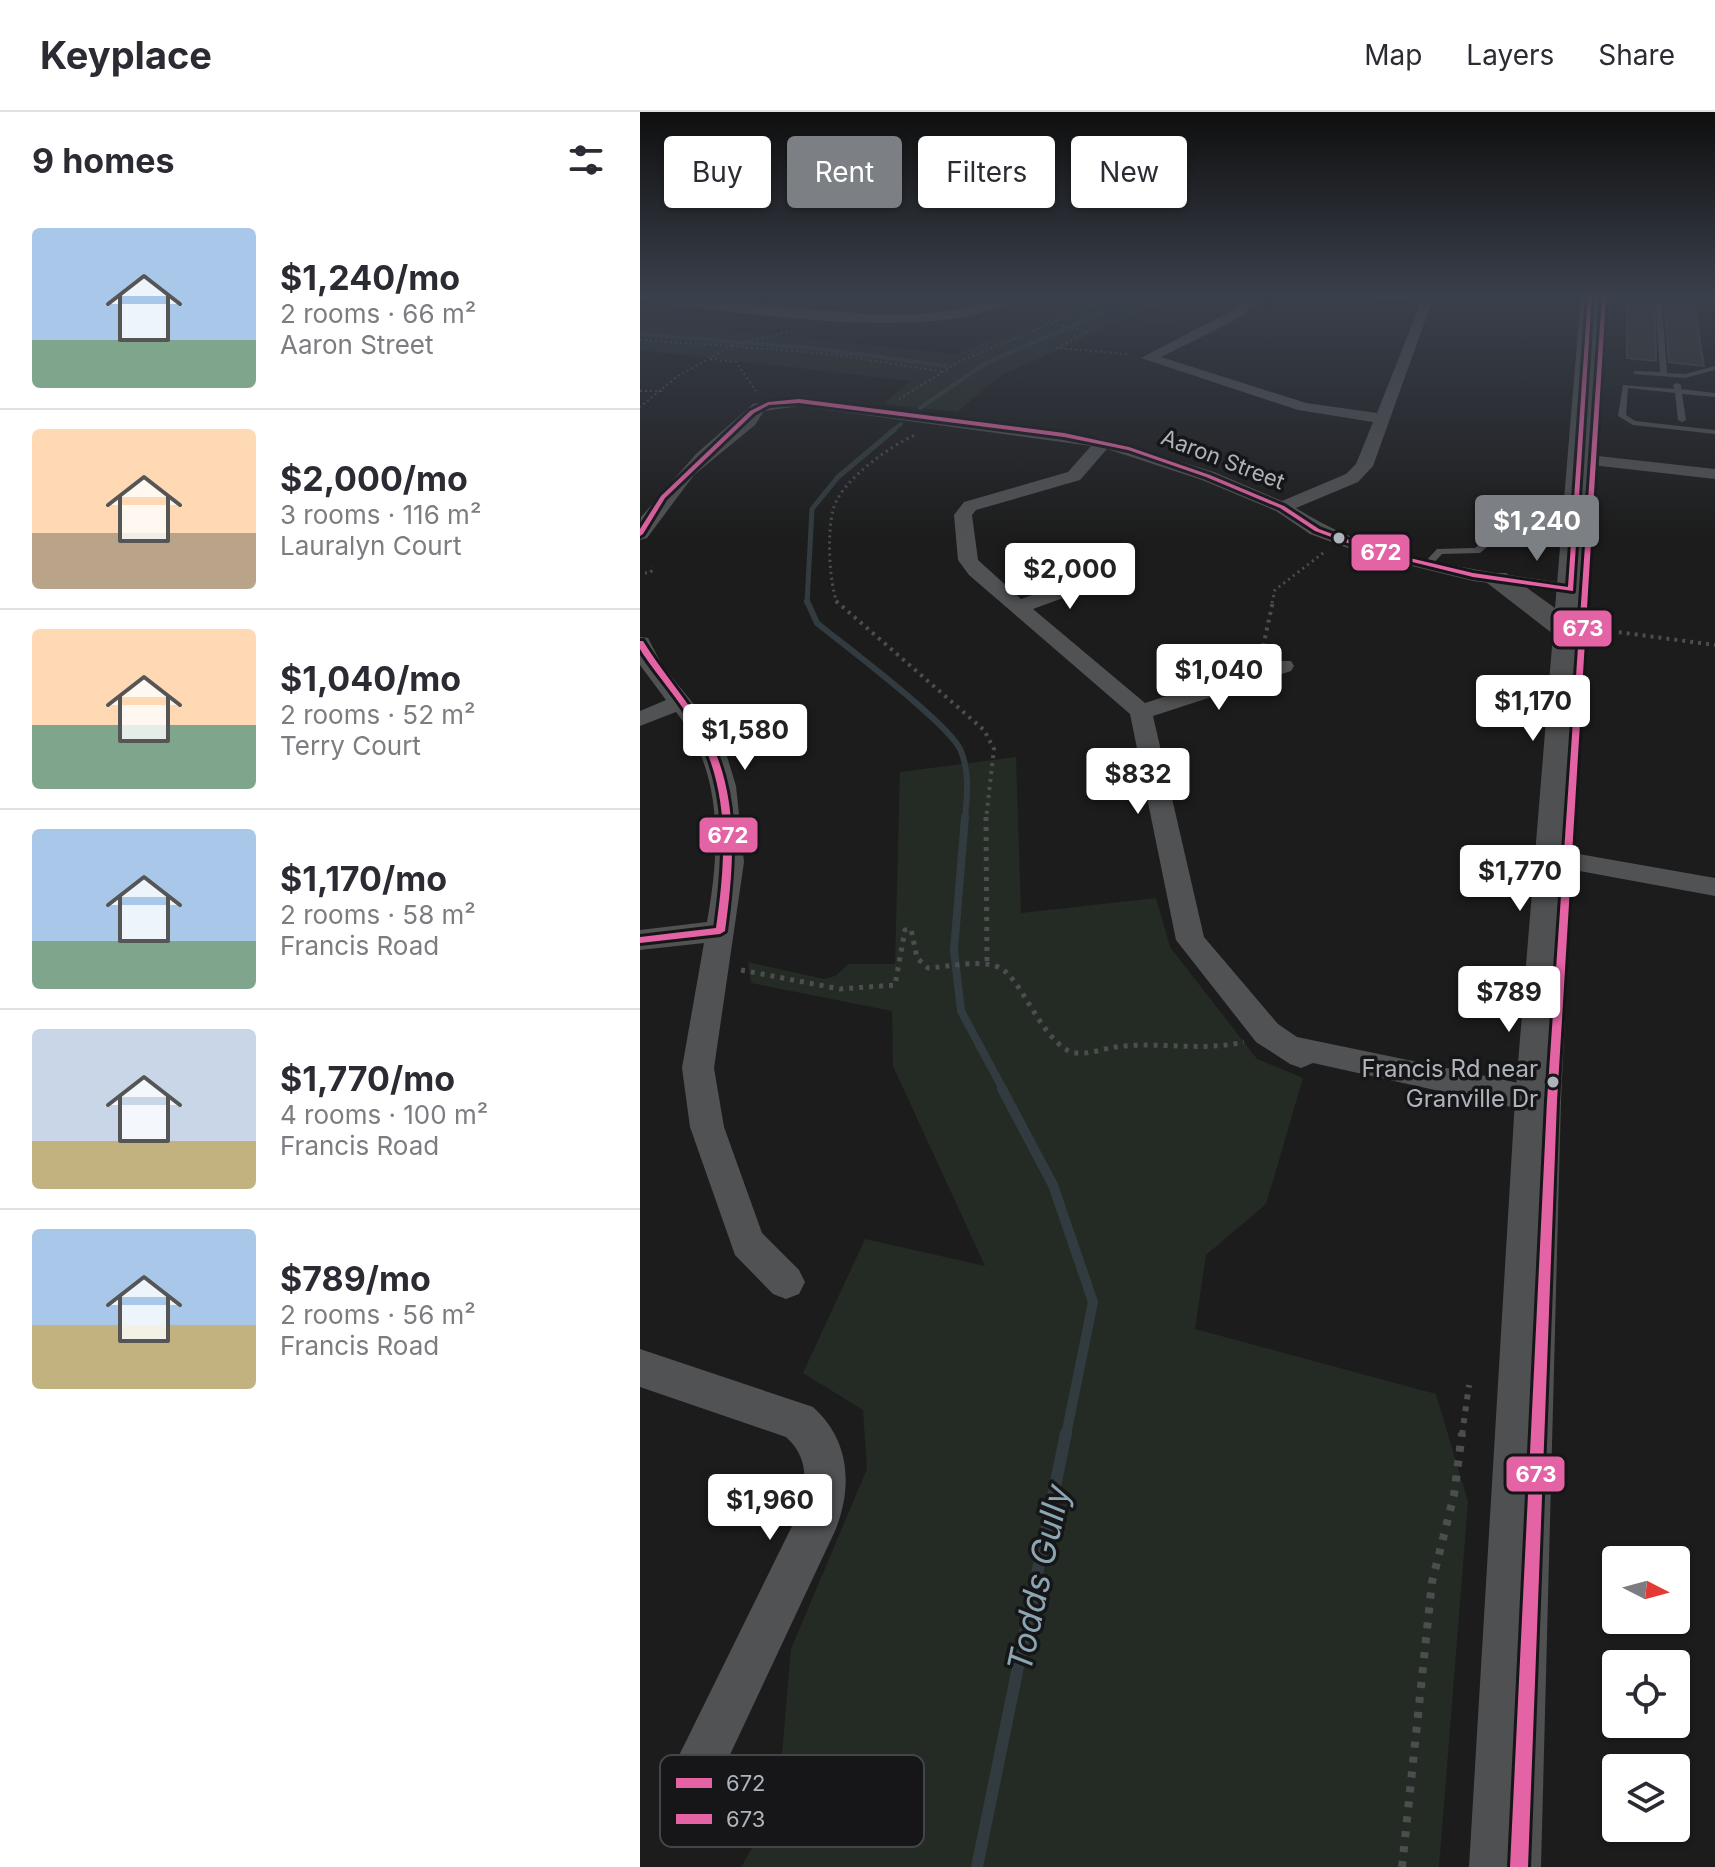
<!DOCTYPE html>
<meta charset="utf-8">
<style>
:root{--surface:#fff;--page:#f7f7f7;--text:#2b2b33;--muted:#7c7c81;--line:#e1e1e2;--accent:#7c7f83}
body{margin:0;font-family:Inter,sans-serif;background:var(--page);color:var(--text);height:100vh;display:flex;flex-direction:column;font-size:30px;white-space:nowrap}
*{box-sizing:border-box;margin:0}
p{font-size:26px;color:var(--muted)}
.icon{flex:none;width:44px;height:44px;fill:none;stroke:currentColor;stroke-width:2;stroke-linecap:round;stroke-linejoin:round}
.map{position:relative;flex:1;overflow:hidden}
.panel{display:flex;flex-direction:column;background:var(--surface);width:640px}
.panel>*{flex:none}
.guide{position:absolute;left:24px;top:24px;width:760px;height:72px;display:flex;gap:16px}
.needle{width:52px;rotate:96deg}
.fabs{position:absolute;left:962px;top:1434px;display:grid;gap:16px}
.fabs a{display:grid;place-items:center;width:88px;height:88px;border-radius:8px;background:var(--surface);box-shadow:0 2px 6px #0004;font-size:40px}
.price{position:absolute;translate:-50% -68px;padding:0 18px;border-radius:8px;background:#fff;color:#222;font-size:26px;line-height:52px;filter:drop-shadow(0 2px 4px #0008)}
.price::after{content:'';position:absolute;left:50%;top:48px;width:24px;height:18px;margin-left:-12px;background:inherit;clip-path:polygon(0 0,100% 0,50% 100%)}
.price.on{background:var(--accent);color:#fff}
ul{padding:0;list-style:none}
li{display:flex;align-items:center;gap:24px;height:200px;padding:0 32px}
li+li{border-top:2px solid var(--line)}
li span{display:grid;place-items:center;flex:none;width:224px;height:160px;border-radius:8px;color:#555}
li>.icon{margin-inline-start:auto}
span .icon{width:96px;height:96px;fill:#fffc;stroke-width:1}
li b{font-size:34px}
h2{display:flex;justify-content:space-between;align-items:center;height:96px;padding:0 32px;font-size:34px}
.chip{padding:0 28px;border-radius:8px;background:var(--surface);box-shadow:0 2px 6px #0004;font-size:28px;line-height:72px}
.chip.on{background:var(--accent);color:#fff}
header{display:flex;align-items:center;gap:48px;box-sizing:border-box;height:112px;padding:0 40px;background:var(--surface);border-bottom:2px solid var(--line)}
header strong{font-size:38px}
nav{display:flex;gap:44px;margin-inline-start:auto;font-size:28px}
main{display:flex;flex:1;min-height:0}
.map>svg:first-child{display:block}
.green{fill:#242b24}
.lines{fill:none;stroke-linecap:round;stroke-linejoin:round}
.stream-far5{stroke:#323b3f;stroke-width:4}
.stream-far4{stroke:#323b3f;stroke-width:5}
.stream-far3{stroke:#323b3f;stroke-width:6}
.stream-far2{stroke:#323b3f;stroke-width:8}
.stream-far1{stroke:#323b3f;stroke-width:10}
.stream{stroke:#323b3f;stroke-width:12}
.building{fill:#363637;stroke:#454648;stroke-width:2}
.path-far5{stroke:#4c4d4f;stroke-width:2;stroke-dasharray:2 3;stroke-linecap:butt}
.path-far4{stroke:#4c4d4f;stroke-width:3;stroke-dasharray:2 4;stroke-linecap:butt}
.path-far3{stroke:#4c4d4f;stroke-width:4;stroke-dasharray:3 5;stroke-linecap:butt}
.path-far2{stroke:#4c4d4f;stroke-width:5;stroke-dasharray:4 6;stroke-linecap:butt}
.path-far1{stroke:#4c4d4f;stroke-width:6;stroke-dasharray:5 7;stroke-linecap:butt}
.path{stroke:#4c4d4f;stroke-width:8;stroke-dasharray:6 9;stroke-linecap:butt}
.service{fill:#515254;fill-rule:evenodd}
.minor{fill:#515254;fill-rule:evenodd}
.secondary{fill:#4f5052;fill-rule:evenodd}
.bus-1-casing{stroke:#161618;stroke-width:6}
.bus-2-casing{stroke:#161618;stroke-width:6}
.bus-1{fill:#e463a4;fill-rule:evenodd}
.bus-2{fill:#e463a4;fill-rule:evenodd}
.bus-dot{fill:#afb4bb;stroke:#161618;stroke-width:3}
.labels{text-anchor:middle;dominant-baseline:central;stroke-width:7;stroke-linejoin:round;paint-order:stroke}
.far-street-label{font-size:22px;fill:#afb4bb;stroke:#161618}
.bus-label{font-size:24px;fill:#afb4bb;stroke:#161618;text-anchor:end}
.near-water-label{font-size:34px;font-style:italic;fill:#8ba5b1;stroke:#161618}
.key{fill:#161618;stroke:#444549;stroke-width:2}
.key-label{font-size:22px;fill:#afb4bb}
.line-badge{stroke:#161618;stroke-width:3}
.badge-label{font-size:22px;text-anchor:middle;font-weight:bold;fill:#fff}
</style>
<header>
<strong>Keyplace</strong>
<nav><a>Map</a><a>Layers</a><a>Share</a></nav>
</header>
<main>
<section class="panel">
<h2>9 homes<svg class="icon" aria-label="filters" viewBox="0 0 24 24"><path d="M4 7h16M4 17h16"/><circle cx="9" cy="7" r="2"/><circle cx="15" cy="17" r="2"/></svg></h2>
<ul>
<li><span style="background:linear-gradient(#a9c7e8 70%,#7fa58c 0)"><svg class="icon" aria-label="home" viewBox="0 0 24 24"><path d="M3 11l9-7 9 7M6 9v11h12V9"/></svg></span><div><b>$1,240/mo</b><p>2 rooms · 66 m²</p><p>Aaron Street</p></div></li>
<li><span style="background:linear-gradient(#ffd9b3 65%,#b9a48a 0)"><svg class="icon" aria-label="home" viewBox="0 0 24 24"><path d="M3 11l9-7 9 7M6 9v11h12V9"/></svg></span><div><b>$2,000/mo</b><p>3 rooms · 116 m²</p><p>Lauralyn Court</p></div></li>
<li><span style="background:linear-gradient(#ffd9b3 60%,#7fa58c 0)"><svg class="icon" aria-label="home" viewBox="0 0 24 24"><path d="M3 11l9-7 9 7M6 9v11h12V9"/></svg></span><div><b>$1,040/mo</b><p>2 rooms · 52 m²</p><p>Terry Court</p></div></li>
<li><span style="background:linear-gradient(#a9c7e8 70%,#7fa58c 0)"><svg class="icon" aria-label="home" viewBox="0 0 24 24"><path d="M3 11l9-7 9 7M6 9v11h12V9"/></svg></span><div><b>$1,170/mo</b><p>2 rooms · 58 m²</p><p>Francis Road</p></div></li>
<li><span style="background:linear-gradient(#c9d6e8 70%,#c2b280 0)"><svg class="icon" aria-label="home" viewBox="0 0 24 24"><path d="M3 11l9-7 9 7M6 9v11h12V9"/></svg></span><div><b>$1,770/mo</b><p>4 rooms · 100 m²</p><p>Francis Road</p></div></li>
<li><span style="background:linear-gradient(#a9c7e8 60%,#c2b280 0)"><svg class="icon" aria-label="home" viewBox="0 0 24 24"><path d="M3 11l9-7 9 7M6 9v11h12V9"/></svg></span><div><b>$789/mo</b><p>2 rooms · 56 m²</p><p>Francis Road</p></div></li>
</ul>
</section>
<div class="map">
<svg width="1075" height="1755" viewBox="0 0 1075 1755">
<rect width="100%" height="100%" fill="#1c1c1c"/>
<g class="green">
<path d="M461,183H540L360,264L317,300L243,292L271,269L0,238V209L315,242Z"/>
<path d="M376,645L381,801L516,786L530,835L617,947L663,966L626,1092L566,1143L555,1217L796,1282L828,1390L799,1755H101L118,1726L142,1642L151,1537L227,1357L223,1298L163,1261L225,1127L345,1154L253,954L252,899L111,871L108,850L184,867L195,864L209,852H255L260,660Z"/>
</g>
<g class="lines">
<g class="stream-far5">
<path d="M0,222L181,237L306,254"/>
<path d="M280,296L346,251L504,183"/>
<path d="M252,319L261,312"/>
</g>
<path class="stream-far4" d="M167,491L172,397L198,365L255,317"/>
<path class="stream-far3" d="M167,489L177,511C205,534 311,613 321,639C330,662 327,683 325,707"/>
<path class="stream-far2" d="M325,705L314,838L321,899L364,979"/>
<path class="stream-far1" d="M362,977L413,1073L453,1190L426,1323"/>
<path class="stream" d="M337,1755L426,1321"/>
</g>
<g class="building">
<path d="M987,187L1015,190L1016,249L987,246Z"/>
<path d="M1024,190L1054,193L1064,254L1029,250Z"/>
</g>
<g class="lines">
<g class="path-far5">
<path d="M802,186L824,183"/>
<path d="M491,205L538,212"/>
<path d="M412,211L448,220L417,236L487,242"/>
<path d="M0,228L91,234L38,264L0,295"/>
<path d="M92,233L152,219"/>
<path d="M91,234L198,243L304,260"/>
<path d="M70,247L96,250L116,279"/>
<path d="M0,279H22"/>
<path d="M259,287L319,250L477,183"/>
</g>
<g class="path-far4">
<path d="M5,461L11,460L12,454"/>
<path d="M197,491C189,468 187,422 193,398C200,369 250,334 275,323"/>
<path d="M632,491L635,478L683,441"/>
</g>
<g class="path-far3">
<path d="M196,489L344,618L354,637L346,707"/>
<path d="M955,517L1075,533"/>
<path d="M628,540L623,535L633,489"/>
</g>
<g class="path-far2">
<path d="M346,705L347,853"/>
<path d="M101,858L200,877L255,873L265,818L271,817L277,846L288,856C307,855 345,846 362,857C382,870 399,921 427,938C440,946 461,937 475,935C518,929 561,940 604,930"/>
</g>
<path class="path-far1" d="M822,1323L829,1273"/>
<path class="path" d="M762,1755L792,1470L814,1383L822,1321"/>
<g class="service">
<path d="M1019,191L1022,193L1027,261L1045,262L1075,254V258L1045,266L993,262L995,259L1020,260L1016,193Z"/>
<path d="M1037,271L1041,273V277L1075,281V285L1042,282L1046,308L1042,310L1038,308L1035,281L988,276L986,303L995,309L1075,318V322L993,313L978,304L983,273L1034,277L1033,273Z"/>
<path d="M879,387L937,391L941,394L937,397L882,393L875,412L840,441L802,442L790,455H784V451L797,437L835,436L868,409L875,390Z"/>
</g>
<g class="minor">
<path d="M0,183L242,203L291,201L332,194L362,183H379C314,237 84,198 0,188Z"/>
<path d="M604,183H616L603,204L521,245L666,291L737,301L781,190L736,187L730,183L794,184L733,354L718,370L656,396C736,448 838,458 931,472L941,478L938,482L833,469L727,443L670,422L636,399L562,368L467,337L440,368L336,398L332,403L338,448L381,487L461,459H475L478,463L475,467L393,497L505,591L635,549H651L654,554L651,559L513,604L564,825L638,912L657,925L898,975L910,978L914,988L910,998L898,1001L673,951L661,956L650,952L616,930L536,828L490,602L329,463L318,448L314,403L324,390L428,360L451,334L159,294L124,299L115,313L54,363L7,426L0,428L1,405L56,342L113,292L159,284L463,326L574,360L642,389L706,362L716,352L733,310L658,298L501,246L593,198Z"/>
<path d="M940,342L1075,357V367L934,351L932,347Z"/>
<path d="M0,525L8,526L22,553L69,611L86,641L96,674L104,750L74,956L84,1015L122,1121L159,1158L165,1170L159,1182L146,1187L133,1182L95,1143L50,1015L42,956L64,831L0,838V818L67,810C80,738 84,661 36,600L0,614V599L26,588L0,553Z"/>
<path d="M916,738L1075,766V784L907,753L903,747L907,741Z"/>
<path d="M0,1237L173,1295C210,1328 213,1375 195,1419L65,1696L47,1703L29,1696L22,1678L159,1400C166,1370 170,1347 146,1325L0,1275Z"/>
</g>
<path class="secondary" d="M941,183H959L921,988L901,1755H829L875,988L913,522L842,467L846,461H866L915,496Z"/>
<g class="bus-1-casing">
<g id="bus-1">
<path d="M948,183H952L933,479L833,465L732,440L675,419L640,396L566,365L488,338L424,325L159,291L129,293L114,301L25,386L3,422L0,424V417L21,384L110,299L128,290L159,287L424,321L489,335L570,363L644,394L679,417L736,438L833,461L928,475Z"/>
<path d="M0,529H3C20,557 42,582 60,610C100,674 95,747 85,819L80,822L0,831V825L76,816C86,746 91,675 53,612C39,587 19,566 3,542L0,537Z"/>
</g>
</g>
<g class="bus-2-casing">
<path id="bus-2" d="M964,183L966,184L917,989L888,1755H870L907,989L962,184Z"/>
</g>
<use href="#bus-1" class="bus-1"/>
<use href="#bus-2" class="bus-2"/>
</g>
<linearGradient id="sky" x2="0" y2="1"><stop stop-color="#0f0f0f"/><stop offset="0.43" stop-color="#3a404b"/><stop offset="1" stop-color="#3a404b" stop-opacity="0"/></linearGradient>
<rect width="1075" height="428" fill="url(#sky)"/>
<g class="bus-dot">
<circle cx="699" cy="426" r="7"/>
<circle cx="913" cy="970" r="7"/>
</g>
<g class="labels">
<g class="far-street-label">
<text transform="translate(583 347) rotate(21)">Aaron Street</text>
</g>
<g class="bus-label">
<text x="898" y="956">Francis Rd near<tspan x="898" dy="30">Granville Dr</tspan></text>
</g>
<g class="near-water-label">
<text transform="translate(398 1466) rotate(-78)">Todds Gully</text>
</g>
</g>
<rect x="20" y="1643" width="264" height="92" rx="12" class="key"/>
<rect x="36" y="1666" width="36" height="10" fill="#e463a4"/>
<rect x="36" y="1702" width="36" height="10" fill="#e463a4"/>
<g class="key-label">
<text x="86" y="1679">672</text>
<text x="86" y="1715">673</text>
</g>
<g class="line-badge">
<rect x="710" y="421" width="61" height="39" rx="8" fill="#e463a4"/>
<rect x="912" y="497" width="61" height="39" rx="8" fill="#e463a4"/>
<rect x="58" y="704" width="61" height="38" rx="8" fill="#e463a4"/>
<rect x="865" y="1343" width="61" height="38" rx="8" fill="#e463a4"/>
</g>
<g class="badge-label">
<text x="741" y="448">672</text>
<text x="943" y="524">673</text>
<text x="88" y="731">672</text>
<text x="896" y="1370">673</text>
</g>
</svg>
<div class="fabs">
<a><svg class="needle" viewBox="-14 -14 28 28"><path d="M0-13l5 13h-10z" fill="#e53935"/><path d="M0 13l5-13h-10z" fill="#7c7c81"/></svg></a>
<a><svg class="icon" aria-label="locate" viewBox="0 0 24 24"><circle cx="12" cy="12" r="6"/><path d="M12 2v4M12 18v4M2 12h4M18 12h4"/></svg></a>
<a><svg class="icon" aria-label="layers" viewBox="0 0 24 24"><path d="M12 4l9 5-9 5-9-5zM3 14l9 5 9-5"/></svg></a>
</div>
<b class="price on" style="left:897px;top:451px">$1,240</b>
<b class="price" style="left:430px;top:499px">$2,000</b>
<b class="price" style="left:579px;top:600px">$1,040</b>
<b class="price" style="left:893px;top:631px">$1,170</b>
<b class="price" style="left:105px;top:660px">$1,580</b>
<b class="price" style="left:498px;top:704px">$832</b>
<b class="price" style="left:880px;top:801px">$1,770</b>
<b class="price" style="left:869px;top:922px">$789</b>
<b class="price" style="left:130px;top:1430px">$1,960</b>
<div class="guide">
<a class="chip">Buy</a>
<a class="chip on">Rent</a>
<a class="chip">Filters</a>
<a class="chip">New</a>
</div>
</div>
</main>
